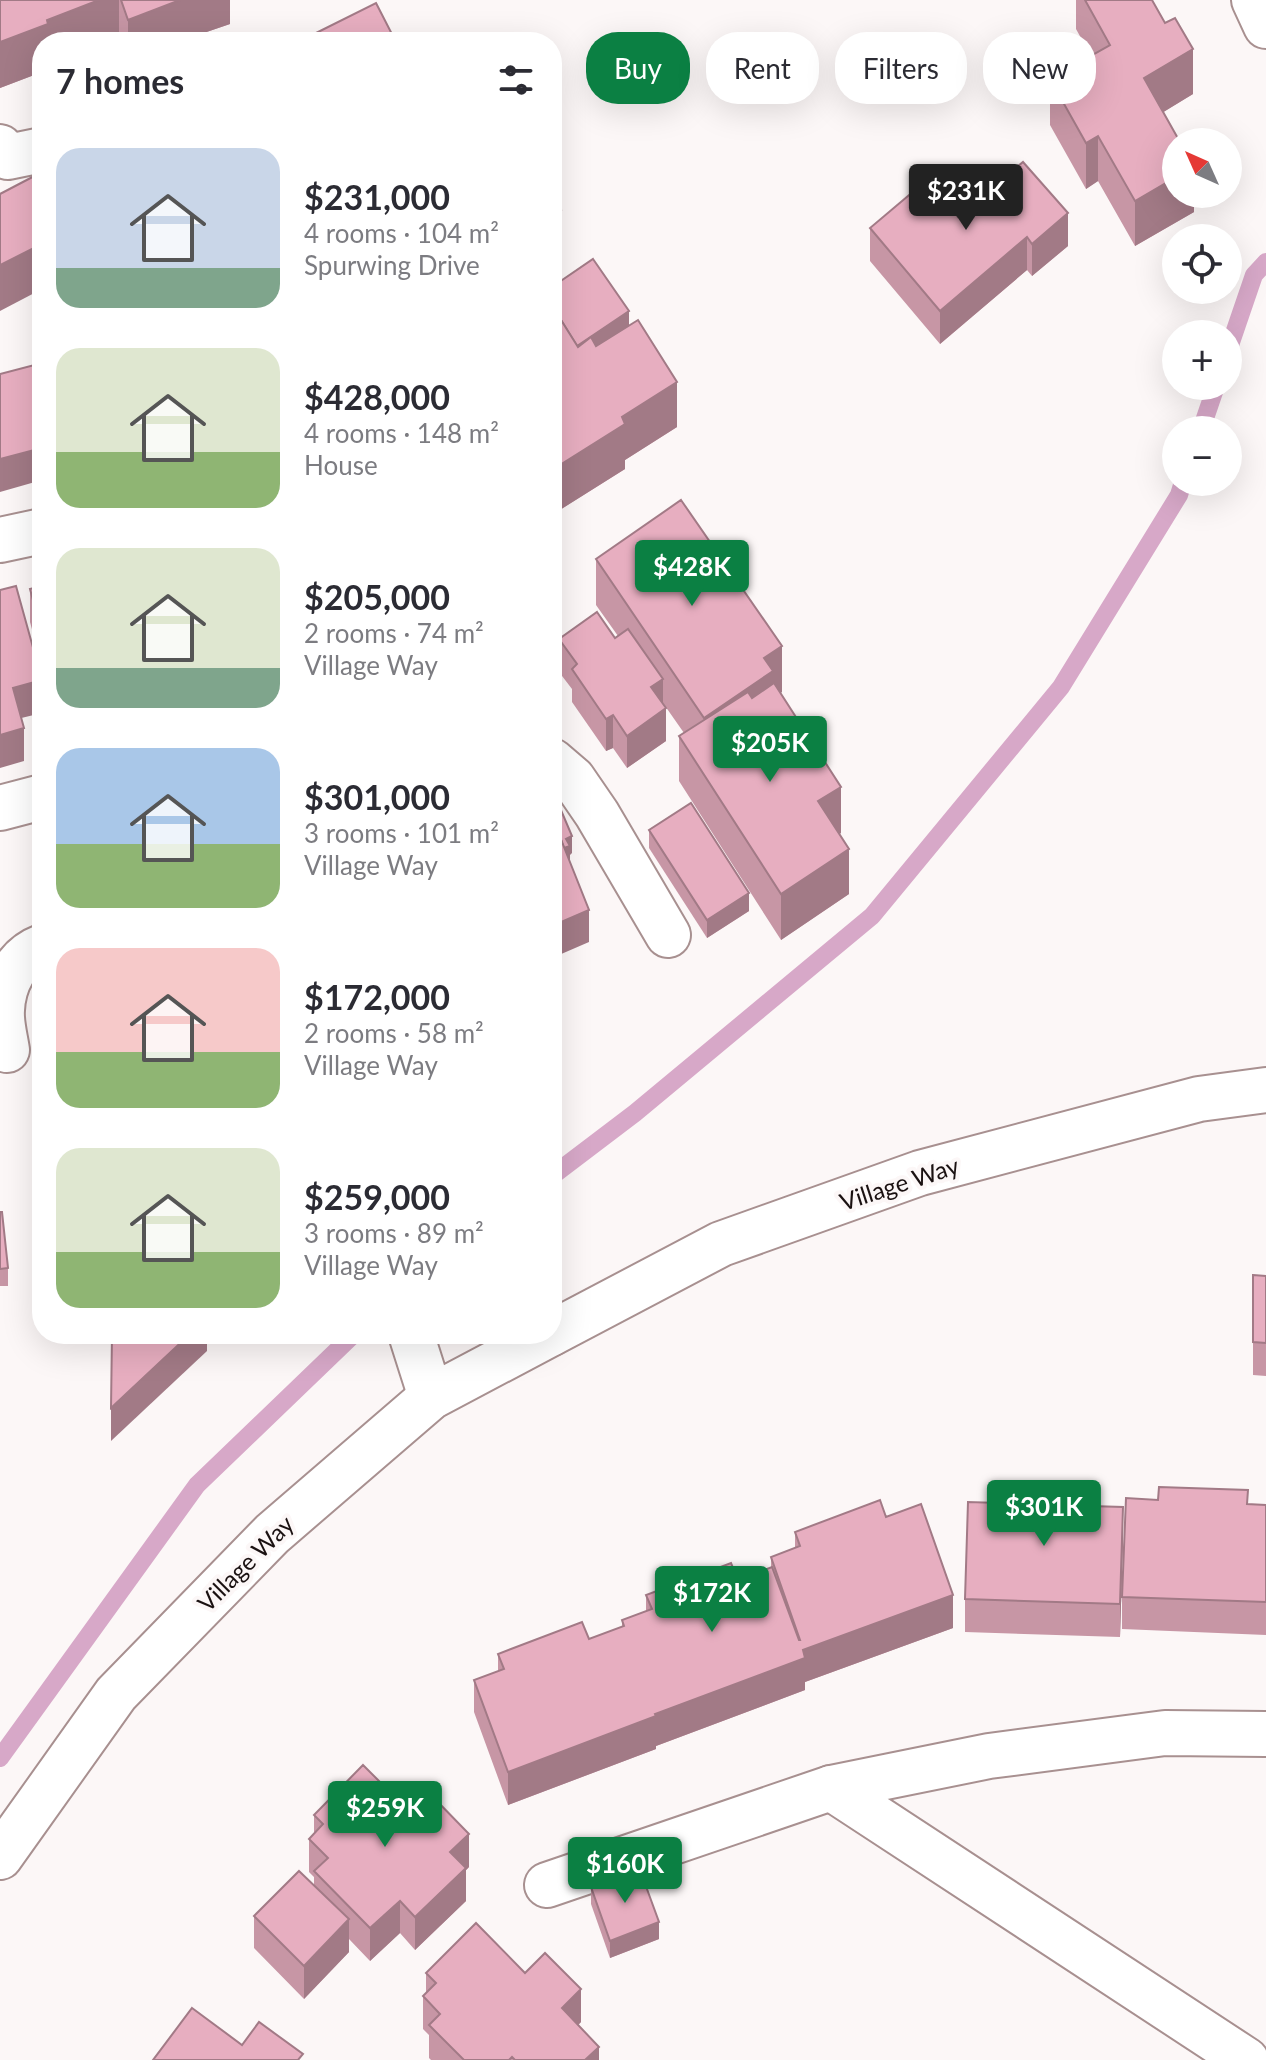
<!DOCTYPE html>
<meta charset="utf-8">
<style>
:root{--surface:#fff;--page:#f7f7f7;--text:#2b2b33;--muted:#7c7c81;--accent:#0b8043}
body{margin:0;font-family:Lato,sans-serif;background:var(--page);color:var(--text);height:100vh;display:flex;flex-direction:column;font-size:30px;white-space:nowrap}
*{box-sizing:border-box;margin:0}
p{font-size:26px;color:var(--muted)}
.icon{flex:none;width:44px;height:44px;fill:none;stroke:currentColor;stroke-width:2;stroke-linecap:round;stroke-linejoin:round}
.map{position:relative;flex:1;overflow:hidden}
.side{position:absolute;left:32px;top:32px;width:530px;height:1312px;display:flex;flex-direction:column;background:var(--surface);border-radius:32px;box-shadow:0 8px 32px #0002}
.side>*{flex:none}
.guide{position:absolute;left:586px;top:32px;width:560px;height:72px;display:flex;gap:16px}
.needle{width:52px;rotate:315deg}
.tools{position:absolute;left:1162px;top:128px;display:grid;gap:16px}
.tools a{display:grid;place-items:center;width:80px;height:80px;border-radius:50%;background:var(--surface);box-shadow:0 8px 32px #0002;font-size:40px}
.price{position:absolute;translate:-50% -68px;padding:0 18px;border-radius:8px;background:var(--accent);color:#fff;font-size:26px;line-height:52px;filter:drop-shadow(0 2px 4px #0008)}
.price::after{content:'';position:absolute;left:50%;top:48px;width:24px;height:18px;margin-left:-12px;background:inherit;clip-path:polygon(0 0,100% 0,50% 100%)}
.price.on{background:#222;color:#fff}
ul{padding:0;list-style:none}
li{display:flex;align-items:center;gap:24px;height:200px;padding:0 24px}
li span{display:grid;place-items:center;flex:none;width:224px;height:160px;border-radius:24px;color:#555}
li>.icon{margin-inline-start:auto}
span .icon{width:96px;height:96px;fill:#fffc;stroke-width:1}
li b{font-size:34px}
h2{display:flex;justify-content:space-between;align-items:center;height:96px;padding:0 24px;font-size:34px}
.tag{padding:0 28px;border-radius:32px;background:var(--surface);box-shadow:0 8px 32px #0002;font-size:28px;line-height:72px}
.tag.on{background:var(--accent);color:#fff}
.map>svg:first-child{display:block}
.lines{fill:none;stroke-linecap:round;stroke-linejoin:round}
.stream{stroke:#d7a8c8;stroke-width:18}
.minor-casing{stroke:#a89090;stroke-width:48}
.minor{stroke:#fff;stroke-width:44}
.wall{fill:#c796a5}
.shaded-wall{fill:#a27a86}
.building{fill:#e7aec0;stroke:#a27a86;stroke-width:2}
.labels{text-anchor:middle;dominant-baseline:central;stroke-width:8;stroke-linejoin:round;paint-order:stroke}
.street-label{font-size:24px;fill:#1a1111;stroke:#fcf7f7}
</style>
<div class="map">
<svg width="1266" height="2060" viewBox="0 0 1266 2060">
<rect width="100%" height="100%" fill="#fcf7f7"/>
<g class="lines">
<g class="stream">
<path d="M1228,351L1254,275L1266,262"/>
<path d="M1201,430L1216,386"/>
<path d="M552,1176L635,1113L872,916L1061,687L1179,495L1183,482"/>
<path d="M0,1758L197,1485L354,1334"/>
</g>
<g class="minor-casing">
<g id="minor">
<path d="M1254,0L1266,26"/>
<path d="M0,147L8,157L42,150"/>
<path d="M0,540L42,531"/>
<path d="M552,761L573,779L597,814L668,935"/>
<path d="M0,808L42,797"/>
<path d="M0,1048L7,1050C5,1037 1,1023 2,1010C3,984 16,957 42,947"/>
<path d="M552,1333L721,1244L920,1173L1199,1099L1266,1090"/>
<path d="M411,1334L431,1397"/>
<path d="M831,1788L1246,2060"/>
<path d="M0,1857L116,1694L272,1534L431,1397L550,1334"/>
<path d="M547,1885L831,1788L989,1756L1165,1733L1266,1734"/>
</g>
</g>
<use href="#minor" class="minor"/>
</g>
<g class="wall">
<path d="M0,0H230V24L186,39V42H120L119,38L109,42H42V72L0,88Z"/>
<path d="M1076,0H1152L1165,23L1193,94L1163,112L1194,194V212L1135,246L1098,181L1086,189L1050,125V79L1091,56L1076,29Z"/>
<path d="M958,217L1068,246L1032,276L1027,270L940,344L870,261V228Z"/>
<path d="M552,287L629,325L677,427L625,460V469L555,513L552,508Z"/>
<path d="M596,559L782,692L780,693L841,833L839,834L849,894L781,940L679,781V736L684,733L663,703L666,741L627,768L613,748L606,751L572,702V689L559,672V639L615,638L618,636L596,605Z"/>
<path d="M42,586V667L30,622V589Z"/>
<path d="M649,830L749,911L707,938L649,848Z"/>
<path d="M0,1212L8,1268V1286H0Z"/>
<path d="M1253,1275L1266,1276V1376L1253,1375Z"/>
<path d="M1248,1504L1266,1505V1635L1122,1629V1597Z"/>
<path d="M1091,1506L1123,1539L1120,1637L965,1632V1599Z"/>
<path d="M886,1517L953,1628L805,1682V1690L656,1746V1749L508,1805L474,1712V1680L498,1671V1654L589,1639L622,1627V1620L646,1611V1595L738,1580L771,1568V1557L795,1548V1532Z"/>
<path d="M314,1815H413L469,1867L466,1870V1901L415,1950L400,1933L370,1961L349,1939V1952L304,1999L254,1948V1916L314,1886V1877L309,1872V1839L314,1834Z"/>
<path d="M591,1887L659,1939L610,1958L591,1904Z"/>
<path d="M426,1973H525L581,2022L578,2025L599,2060H431L429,2058V2035L423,2029V1996L426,1993Z"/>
</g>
<g class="shaded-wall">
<path d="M99,0H119V38L109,42H42V72L0,88V42L47,20Z"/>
<path d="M180,0H230V24L186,39V42H128V20Z"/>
<path d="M1193,49V94L1144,124V78Z"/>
<path d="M1098,136V181L1086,189V143Z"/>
<path d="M1176,177V194H1194V212L1135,246V201Z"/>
<path d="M561,210V255L552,261V215Z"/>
<path d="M1068,213V246L1032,276V244Z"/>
<path d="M1027,237V270L940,344V311Z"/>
<path d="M42,244V289L0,311V265Z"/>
<path d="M629,311V328L574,365V348Z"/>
<path d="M677,382V427L625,460V469L555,513V468L622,417Z"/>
<path d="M42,448V480L0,492V459Z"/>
<path d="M782,646V692L773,697L704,763V718L764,658Z"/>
<path d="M663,679V710L666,708V741L627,768V736L651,687Z"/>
<path d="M42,680V713L13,720V688Z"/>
<path d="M613,715V748L606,751V719Z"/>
<path d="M24,728V761L0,768V735Z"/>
<path d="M841,787V833L818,847V801Z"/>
<path d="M572,836V853L570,855V863L552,871L566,839Z"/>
<path d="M849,849V894L781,940V894Z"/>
<path d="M749,893V911L707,938V920Z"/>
<path d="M589,910V942L552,958V926Z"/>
<path d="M190,1334H207V1351L111,1441V1408Z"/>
<path d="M1123,1507V1539L1120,1637V1604Z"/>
<path d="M953,1595V1628L805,1682V1690L656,1746V1749L508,1805V1772L655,1714L803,1650Z"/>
<path d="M469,1834V1867L466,1870V1901L415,1950V1917L450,1852Z"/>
<path d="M400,1901V1933L370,1961V1928Z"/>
<path d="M349,1919V1952L304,1999V1966Z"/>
<path d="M659,1922V1939L610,1958V1941Z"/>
<path d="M581,1989V2022L562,2041V2008Z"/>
<path d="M599,2047V2060H585Z"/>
</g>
<g class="building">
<path d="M0,0H99L47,20L48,24L0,42Z"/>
<path d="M121,0H180L128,20Z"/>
<path d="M1085,0H1152L1165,23L1175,18L1193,49L1144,78L1180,142H1176V177L1135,201L1098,136L1086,143L1050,79L1110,45Z"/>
<path d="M376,3L396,42H298Z"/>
<path d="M1023,162L1068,213L1032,244L1027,237L940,311L870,228L927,180L958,217Z"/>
<path d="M42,172V244L0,265V194Z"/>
<path d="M552,196L561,210L552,215Z"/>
<path d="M593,259L629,311L577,346L561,320L557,322L552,315V287Z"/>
<path d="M561,320L578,347L591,337L596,346L638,320L677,382L622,417L625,424L555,468L552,462V325Z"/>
<path d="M42,363V448L0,459V374Z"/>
<path d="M681,500L782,646L764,658L773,671L704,718L596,559Z"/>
<path d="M16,586L42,680L13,688L24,728L0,735V590Z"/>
<path d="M42,586V634L30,589Z"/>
<path d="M597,612L615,638L628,629L663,679L651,687L666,708L627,736L613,715L606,719L572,669L577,664L559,639Z"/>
<path d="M774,683L841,787L818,801L849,849L781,894L679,736L748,692L752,698Z"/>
<path d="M552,789L572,836L566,839L570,846L564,848L560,837L552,841Z"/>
<path d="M691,803L749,893L707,920L649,830Z"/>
<path d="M560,837L589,910L552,926V841Z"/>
<path d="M0,1212H2L8,1268L0,1269Z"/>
<path d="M1253,1275L1266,1276V1343L1253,1342Z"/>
<path d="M112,1334H190L111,1408Z"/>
<path d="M1159,1487L1248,1490L1247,1504L1266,1505V1602L1122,1597L1126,1498L1158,1500Z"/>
<path d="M1001,1488L1091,1491L1090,1506L1123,1507L1120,1604L965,1599L968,1502L1000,1503Z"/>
<path d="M880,1500L886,1517L921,1504L953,1595L803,1650L805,1658L655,1714L656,1716L508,1772L474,1680L504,1669L498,1654L582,1622L589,1639L624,1626L622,1620L652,1609L646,1595L731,1563L738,1580L772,1567L799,1640H800L771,1557L800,1546L795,1532Z"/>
<path d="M363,1765L413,1815L432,1796L469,1834L450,1852L466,1868L415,1917L400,1901L370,1928L314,1871L328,1858L309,1839L323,1824L314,1815Z"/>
<path d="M640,1870L659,1922L610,1941L591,1887Z"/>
<path d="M299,1871L349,1919L304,1966L254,1916Z"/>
<path d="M476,1923L525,1973L545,1953L581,1989L562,2008L599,2047L585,2060H515L512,2057L509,2060H464L429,2025L440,2014L423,1996L436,1983L426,1973Z"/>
<path d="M192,2008L242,2045L259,2022L303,2054L298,2060H153Z"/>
</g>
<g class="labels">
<g class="street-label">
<text transform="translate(899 1183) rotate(-18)">Village Way</text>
<text transform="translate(245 1563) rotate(-45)">Village Way</text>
</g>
</g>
</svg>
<div class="tools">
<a><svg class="needle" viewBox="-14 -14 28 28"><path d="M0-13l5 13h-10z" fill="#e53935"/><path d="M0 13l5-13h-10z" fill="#7c7c81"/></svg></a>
<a><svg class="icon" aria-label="locate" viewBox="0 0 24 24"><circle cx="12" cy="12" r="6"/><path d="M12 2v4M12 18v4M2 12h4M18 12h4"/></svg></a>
<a>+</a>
<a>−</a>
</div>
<b class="price on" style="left:966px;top:232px">$231K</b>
<b class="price" style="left:692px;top:608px">$428K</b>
<b class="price" style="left:770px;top:784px">$205K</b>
<b class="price" style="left:1044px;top:1548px">$301K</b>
<b class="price" style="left:712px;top:1634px">$172K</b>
<b class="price" style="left:385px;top:1849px">$259K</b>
<b class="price" style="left:625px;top:1905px">$160K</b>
<div class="guide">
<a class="tag on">Buy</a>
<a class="tag">Rent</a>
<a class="tag">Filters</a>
<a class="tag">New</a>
</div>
<section class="side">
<h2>7 homes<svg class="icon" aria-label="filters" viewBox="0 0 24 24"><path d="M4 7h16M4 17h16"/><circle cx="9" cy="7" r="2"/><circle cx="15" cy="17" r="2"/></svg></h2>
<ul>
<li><span style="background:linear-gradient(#c9d6e8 75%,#7fa58c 0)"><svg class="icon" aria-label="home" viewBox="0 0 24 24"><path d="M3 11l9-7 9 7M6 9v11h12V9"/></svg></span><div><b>$231,000</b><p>4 rooms · 104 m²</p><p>Spurwing Drive</p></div></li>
<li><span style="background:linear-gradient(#dfe7d0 65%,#8fb573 0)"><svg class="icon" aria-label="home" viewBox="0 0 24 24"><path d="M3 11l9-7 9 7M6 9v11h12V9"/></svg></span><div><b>$428,000</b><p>4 rooms · 148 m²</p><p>House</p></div></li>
<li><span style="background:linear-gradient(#dfe7d0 75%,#7fa58c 0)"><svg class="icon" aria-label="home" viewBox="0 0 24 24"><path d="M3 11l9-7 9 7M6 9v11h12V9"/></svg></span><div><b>$205,000</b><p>2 rooms · 74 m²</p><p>Village Way</p></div></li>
<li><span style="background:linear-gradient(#a9c7e8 60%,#8fb573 0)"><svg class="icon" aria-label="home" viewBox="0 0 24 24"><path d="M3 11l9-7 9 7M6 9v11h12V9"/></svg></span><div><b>$301,000</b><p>3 rooms · 101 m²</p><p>Village Way</p></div></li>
<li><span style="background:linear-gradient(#f6c9c9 65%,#8fb573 0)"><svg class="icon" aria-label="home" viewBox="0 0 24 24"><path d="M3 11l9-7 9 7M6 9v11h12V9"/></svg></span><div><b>$172,000</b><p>2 rooms · 58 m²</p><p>Village Way</p></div></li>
<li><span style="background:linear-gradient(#dfe7d0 65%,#8fb573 0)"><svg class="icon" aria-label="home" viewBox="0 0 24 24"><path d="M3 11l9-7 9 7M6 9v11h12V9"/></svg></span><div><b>$259,000</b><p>3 rooms · 89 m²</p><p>Village Way</p></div></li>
</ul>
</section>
</div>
